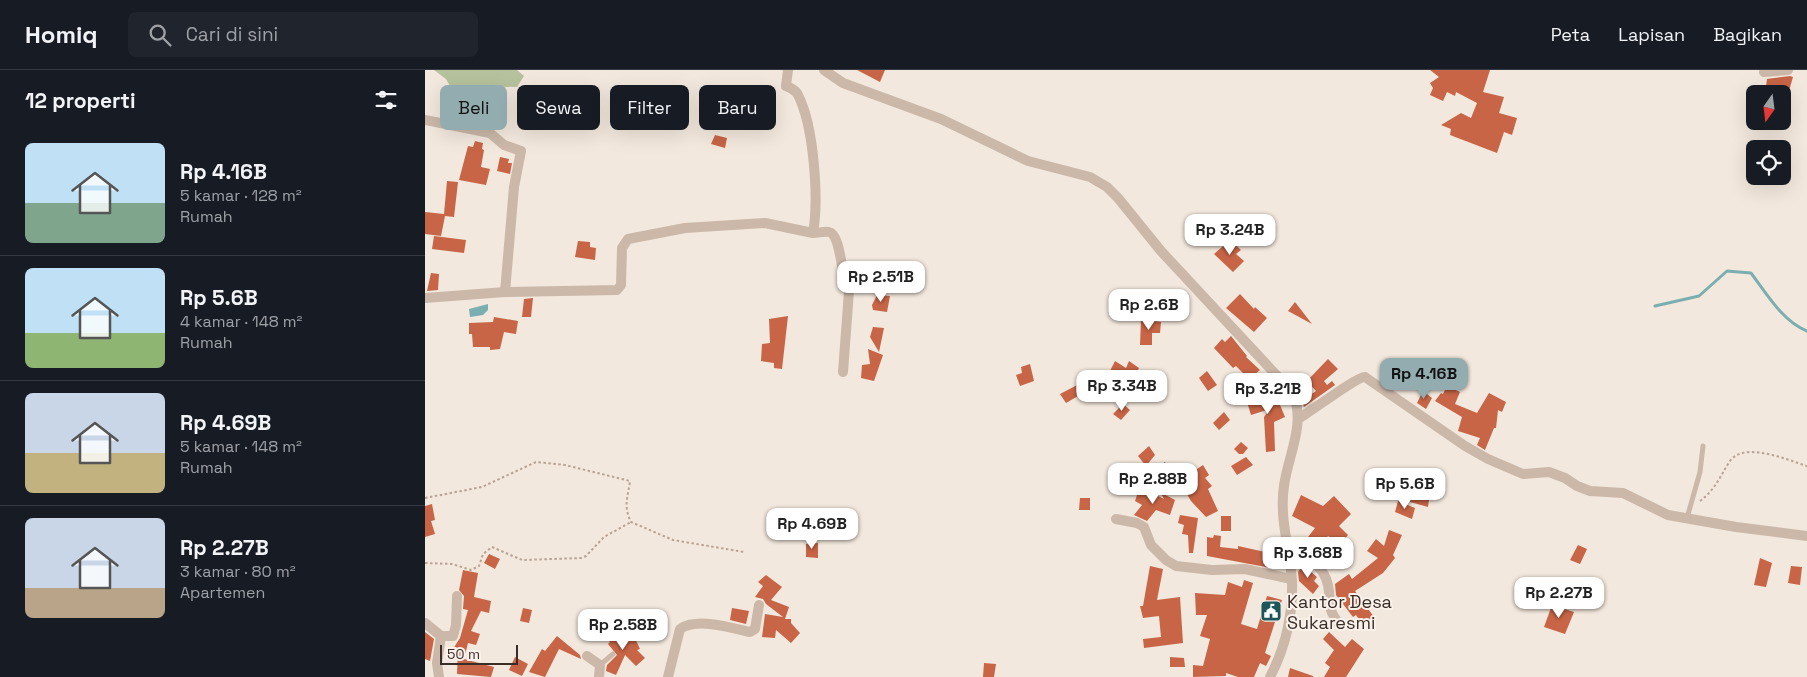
<!DOCTYPE html>
<html lang="id">
<meta charset="utf-8">
<style>
:root{--surface:#171b24;--page:#20242c;--text:#f1f3f6;--muted:#9ea1a6;--line:#363941;--accent:#92acb0}
body{margin:0;font-family:"Space Grotesk",sans-serif;background:var(--page);color:var(--text);height:100vh;display:flex;flex-direction:column;font-size:19px;white-space:nowrap}
*{box-sizing:border-box;margin:0}
p{font-size:16px;color:var(--muted)}
.icon{flex:none;width:28px;height:28px;fill:none;stroke:currentColor;stroke-width:2;stroke-linecap:round;stroke-linejoin:round}
.map{position:relative;flex:1;overflow:hidden}
.side{display:flex;flex-direction:column;background:var(--surface);width:425px}
.side>*{flex:none}
.banner{position:absolute;left:15px;top:15px;width:475px;height:45px;display:flex;gap:10px}
.needle{width:32px;rotate:194deg}
.controls{position:absolute;left:1321px;top:15px;display:grid;gap:10px}
.controls a{display:grid;place-items:center;width:45px;height:45px;border-radius:8px;background:var(--surface);box-shadow:0 5px 20px #0002;font-size:25px}
.scale{position:absolute;left:15px;bottom:12px;width:78px;box-sizing:border-box;padding-left:5px;border:2px solid #382d29;border-top:0;font-size:14px;line-height:18px;white-space:nowrap;color:#382d29;-webkit-text-stroke:4px #faf2ea;paint-order:stroke}
.price{position:absolute;translate:-50% -42px;padding:0 11px;border-radius:10px;background:#fff;color:#222;font-size:16px;line-height:32px;filter:drop-shadow(0 1px 2px #0008)}
.price::after{content:'';position:absolute;left:50%;top:30px;width:15px;height:11px;margin-left:-8px;background:inherit;clip-path:polygon(0 0,100% 0,50% 100%)}
.price.on{background:var(--accent);color:#111}
ul{padding:0;list-style:none}
li{display:flex;align-items:center;gap:15px;height:125px;padding:0 25px}
li+li{border-top:1px solid var(--line)}
li span{display:grid;place-items:center;flex:none;width:140px;height:100px;border-radius:8px;color:#555}
li>.icon{margin-inline-start:auto}
span .icon{width:60px;height:60px;fill:#fffc;stroke-width:1}
li b{font-size:21px}
h2{display:flex;justify-content:space-between;align-items:center;height:60px;padding:0 25px;font-size:21px}
.pill{padding:0 18px;border-radius:8px;background:var(--surface);box-shadow:0 5px 20px #0002;font-size:18px;line-height:45px}
.pill.on{background:var(--accent);color:#111}
header{display:flex;align-items:center;gap:30px;box-sizing:border-box;height:70px;padding:0 25px;background:var(--surface);border-bottom:1px solid var(--line)}
header strong{font-size:24px}
nav{display:flex;gap:28px;margin-inline-start:auto;font-size:18px}
.search{width:350px;height:45px;background:var(--page);display:flex;align-items:center;gap:12px;box-sizing:border-box;padding:0 18px;border-radius:8px;color:var(--muted);font-size:19px}
main{display:flex;flex:1;min-height:0}
.map>svg:first-child{display:block}
.green{fill:#b6c29d}
.water{fill:#7baeb0}
.lines{fill:none;stroke-linecap:round;stroke-linejoin:round}
.stream{stroke:#7baeb0;stroke-width:3}
.building{fill:#c76546}
.path{stroke:#b7a293;stroke-width:2;stroke-dasharray:2.5 2.5;stroke-linecap:butt}
.service{stroke:#cbb8a9;stroke-width:5}
.minor{stroke:#cbb8a9;stroke-width:10}
.labels{text-anchor:middle;dominant-baseline:central;stroke-width:4;stroke-linejoin:round;paint-order:stroke}
.poi-label{font-size:18px;fill:#382d29;stroke:#faf2ea;text-anchor:start}
</style>
<header>
<strong>Homiq</strong>
<div class="search"><svg class="icon" aria-label="search" viewBox="0 0 24 24"><circle cx="10" cy="10" r="6"/><path d="M15 15l6 6"/></svg>Cari di sini</div>
<nav><a>Peta</a><a>Lapisan</a><a>Bagikan</a></nav>
</header>
<main>
<section class="side">
<h2>12 properti<svg class="icon" aria-label="filters" viewBox="0 0 24 24"><path d="M4 7h16M4 17h16"/><circle cx="9" cy="7" r="2"/><circle cx="15" cy="17" r="2"/></svg></h2>
<ul>
<li><span style="background:linear-gradient(#bfe0f5 60%,#7fa58c 0)"><svg class="icon" aria-label="home" viewBox="0 0 24 24"><path d="M3 11l9-7 9 7M6 9v11h12V9"/></svg></span><div><b>Rp 4.16B</b><p>5 kamar · 128 m²</p><p>Rumah</p></div></li>
<li><span style="background:linear-gradient(#bfe0f5 65%,#8fb573 0)"><svg class="icon" aria-label="home" viewBox="0 0 24 24"><path d="M3 11l9-7 9 7M6 9v11h12V9"/></svg></span><div><b>Rp 5.6B</b><p>4 kamar · 148 m²</p><p>Rumah</p></div></li>
<li><span style="background:linear-gradient(#c9d6e8 60%,#c2b280 0)"><svg class="icon" aria-label="home" viewBox="0 0 24 24"><path d="M3 11l9-7 9 7M6 9v11h12V9"/></svg></span><div><b>Rp 4.69B</b><p>5 kamar · 148 m²</p><p>Rumah</p></div></li>
<li><span style="background:linear-gradient(#c9d6e8 70%,#b9a48a 0)"><svg class="icon" aria-label="home" viewBox="0 0 24 24"><path d="M3 11l9-7 9 7M6 9v11h12V9"/></svg></span><div><b>Rp 2.27B</b><p>3 kamar · 80 m²</p><p>Apartemen</p></div></li>
</ul>
</section>
<div class="map">
<svg width="1382" height="607" viewBox="0 0 1382 607">
<rect width="100%" height="100%" fill="#f3e8dd"/>
<path class="green" d="M9,0H92L99,6L92,17L25,16L21,9Z"/>
<path class="water" d="M63,234V240L58,245L45,247L44,239Z"/>
<g class="lines">
<path class="stream" d="M1230,236L1274,226L1302,201L1326,203C1341,223 1358,252 1382,261"/>
</g>
<g class="building">
<path d="M432,0H460L455,12Z"/>
<path d="M1005,0H1065L1058,22L1079,27L1074,43L1092,48L1087,65L1079,62L1072,83L1025,65L1026,59L1016,55L1036,43L1046,48L1052,33L1031,22L1030,26L1022,22L1018,31L1005,25L1008,18L1005,13L1014,7Z"/>
<path d="M1365,6L1368,7L1363,24H1340L1342,9Z"/>
<path d="M24,18L38,21L37,30L22,28Z"/>
<path d="M290,65L302,68L300,78L286,74Z"/>
<path d="M50,71L58,73L57,79L59,80L56,97L65,99L61,115L34,110L43,76L48,77Z"/>
<path d="M75,87L84,89L83,93H87L85,104L72,101Z"/>
<path d="M22,111L33,112L29,147L20,146L16,166L0,164V142L19,144Z"/>
<path d="M9,166L41,170L39,183L7,179Z"/>
<path d="M805,170L816,180L811,184L819,191L808,202L789,184Z"/>
<path d="M153,171L165,172V177L171,178L170,190L150,187Z"/>
<path d="M6,203L14,204L13,220L2,221Z"/>
<path d="M815,224L829,239L830,237L842,248L829,262L801,238Z"/>
<path d="M452,225L465,226L462,242L448,240L447,235Z"/>
<path d="M108,228L106,247H97L99,229Z"/>
<path d="M870,232L887,254L863,241Z"/>
<path d="M363,246L357,299L349,298V293L336,291L337,274L345,273L344,249Z"/>
<path d="M69,247L93,251L91,264L79,262L75,279L65,280V277H48L47,264H44V253L68,252Z"/>
<path d="M716,249L736,252L735,263H727V275H715Z"/>
<path d="M448,257L459,258L454,282L445,267Z"/>
<path d="M806,266L822,286L821,287L835,300L824,309L811,296L808,298L789,278L797,269L800,272Z"/>
<path d="M443,279L458,285L449,311L436,308L437,295L445,294Z"/>
<path d="M903,289L913,299L899,311L902,315L907,311L910,315L879,337L877,331L891,321L882,311Z"/>
<path d="M690,291L701,298L704,291L714,298L706,314L696,308L671,330L674,321L667,315L678,305L681,309Z"/>
<path d="M605,294L609,311L595,316L591,305L597,303L596,297Z"/>
<path d="M782,301L792,315L783,321L774,308Z"/>
<path d="M656,313L660,322L641,333L635,324Z"/>
<path d="M1022,316L1035,322L1030,334L1052,343L1064,323L1081,332L1077,342L1073,340L1071,358H1069L1060,380L1052,375L1055,368L1033,361L1037,347L1010,331L1016,323L1018,324Z"/>
<path d="M848,318L860,347L849,352L850,381L841,382L839,347L845,339L826,345L822,332Z"/>
<path d="M998,321L1007,328L1001,339L992,333Z"/>
<path d="M698,334L705,340L696,350L688,344Z"/>
<path d="M799,342L805,350L794,360L788,353Z"/>
<path d="M816,372L823,378L818,384H814L809,379Z"/>
<path d="M724,376L730,385L721,396L713,386Z"/>
<path d="M821,387L828,395L812,405L806,396Z"/>
<path d="M740,392L748,406L731,415L723,402Z"/>
<path d="M778,395L784,405L780,408L787,416L783,419L793,441L781,447L766,431L754,411Z"/>
<path d="M988,413L1006,416L1003,437L985,432Z"/>
<path d="M719,419L739,429L735,422L750,430L745,445L731,440L722,451L709,445L717,435L710,431L713,422L717,423Z"/>
<path d="M876,425L898,436L909,426L926,444L914,456L923,465L916,474L903,466L894,479L880,471L890,458L867,446Z"/>
<path d="M655,428H665V440H654Z"/>
<path d="M973,431L990,438L987,449L970,442Z"/>
<path d="M7,434L10,450L6,451L10,464L0,467V436Z"/>
<path d="M755,445L773,448L768,483H764L763,465L757,464L759,455L753,453Z"/>
<rect x="796" y="446" width="10" height="15"/>
<path d="M964,460L977,465L968,485L970,488L958,503L930,521L949,547L938,555L931,545L928,547L911,525L910,514L924,504L927,509L953,488L942,481L951,469L959,476Z"/>
<path d="M789,465L796,466L795,477L813,479V476L849,484L846,498L782,486V467L788,468Z"/>
<path d="M393,473V488L381,487V474Z"/>
<path d="M1153,475L1162,479L1155,494L1145,490Z"/>
<path d="M64,484L75,489L70,499L59,493Z"/>
<path d="M1335,488L1347,493L1341,517L1329,515Z"/>
<path d="M878,495L892,507L889,511L894,516L888,524L874,511L873,502Z"/>
<path d="M725,496L738,499L732,530L755,527L758,573L719,578L718,569L736,567L734,546L718,548L715,536H718Z"/>
<path d="M1366,496L1377,497L1375,515L1363,513Z"/>
<path d="M38,500L53,503L49,527L66,531L64,543L56,541L46,561L55,564L51,575L43,573L39,589L69,597L66,607L32,604L33,580L28,579L35,568L43,540L38,539L39,526L34,520Z"/>
<path d="M341,505L357,517L346,530L364,537L360,549H366V553L375,563L366,573L351,560L350,568L337,567L340,544L358,547L341,534L338,529L330,527L338,516L333,512Z"/>
<path d="M819,510L828,513L816,554L832,559L842,526L857,530L840,583L846,586L841,596L835,593L829,607H813L801,603V606L768,607V595L778,596L785,569L775,566L782,545H771L770,523L800,525L803,512L817,517Z"/>
<path d="M1127,535L1149,542L1140,564L1119,557Z"/>
<path d="M98,538L107,540L104,553L95,551Z"/>
<path d="M307,538L324,541L321,554L305,550Z"/>
<path d="M189,561L196,567L207,562L215,579L212,580L220,588L211,596L200,585L191,605L181,601L182,595L192,585L183,574L185,572L182,569Z"/>
<path d="M0,562L9,569L5,591L0,589Z"/>
<path d="M904,562L920,577L927,569L939,579L921,607H899L905,597L900,593L909,580L898,569Z"/>
<path d="M132,566L155,585L156,589L134,579L120,607L104,602L117,579L120,581Z"/>
<path d="M90,587L103,594L97,606L84,600Z"/>
<path d="M745,587L759,588L760,597H745Z"/>
<path d="M559,593L571,594L569,607H558Z"/>
<path d="M865,598L888,606V607H863Z"/>
</g>
<g class="lines">
<g class="path">
<path d="M0,428L57,417L111,392L140,395L205,411C203,427 198,436 206,452L248,470L319,482"/>
<path d="M1275,431C1291,419 1295,406 1305,391C1319,371 1363,390 1382,396"/>
<path d="M0,493L27,494L46,500L54,496L58,484L67,477L97,490L156,488L161,486L179,467L206,452"/>
</g>
<g class="service">
<path d="M1262,448L1275,402L1278,376"/>
<path d="M175,595L188,584"/>
</g>
<g class="minor">
<path d="M399,0L418,13L516,49L603,91L665,107L682,117L693,128L736,181L868,323C881,355 863,385 859,416C854,449 865,479 867,511C868,544 860,578 845,607"/>
<path d="M1339,2L1363,0"/>
<path d="M0,50L65,63L79,75L96,81L89,117L80,222L192,220L196,215L197,178L203,169L260,158L340,153L388,163C394,129 389,56 373,25C371,20 366,18 361,16L363,0"/>
<path d="M388,163C393,163 400,161 404,162C417,165 416,211 424,221L418,302"/>
<path d="M0,228L80,222"/>
<path d="M873,349C885,342 933,306 940,307L1040,376L1063,389L1098,404L1124,402L1140,408L1152,416L1165,421L1198,423L1243,445L1311,457L1382,466"/>
<path d="M691,449L712,453L719,457L726,475L741,490L751,496L787,500L820,499L866,509"/>
<path d="M861,477C879,482 899,496 903,515C907,534 900,535 914,554"/>
<path d="M0,553L16,566L12,593L14,607"/>
<path d="M16,566H28L31,555L32,526"/>
<path d="M162,586L175,595L174,607"/>
<path d="M243,607L255,559C272,547 307,558 325,562L330,559L334,535"/>
</g>
</g>
<defs>
<g id="civic-square" transform="scale(1.125)"><rect x="-9" y="-9" width="18" height="18" rx="4" fill="#1d565a" stroke="#faf2ea"/><path d="M-.6-6.5H3V-4.5H.6V-3L4-1V1h2V6H-6V1h2V-1L-.6-3ZM-1.2 2.5V6h2.4V2.5Z" fill="#fff"/></g>
</defs>
<g fill-rule="evenodd">
<use href="#civic-square" x="846" y="541"/>
</g>
<g class="labels">
<g class="poi-label">
<text x="862" y="531">Kantor Desa<tspan x="862" dy="21">Sukaresmi</tspan></text>
</g>
</g>
</svg>
<div class="controls">
<a><svg class="needle" viewBox="-14 -14 28 28"><path d="M0-13l5 13h-10z" fill="#e53935"/><path d="M0 13l5-13h-10z" fill="#9ea1a6"/></svg></a>
<a><svg class="icon" aria-label="locate" viewBox="0 0 24 24"><circle cx="12" cy="12" r="6"/><path d="M12 2v4M12 18v4M2 12h4M18 12h4"/></svg></a>
</div>
<div class="scale">50 m</div>
<b class="price" style="left:805px;top:186px">Rp 3.24B</b>
<b class="price" style="left:456px;top:233px">Rp 2.51B</b>
<b class="price" style="left:724px;top:261px">Rp 2.6B</b>
<b class="price on" style="left:999px;top:330px">Rp 4.16B</b>
<b class="price" style="left:697px;top:342px">Rp 3.34B</b>
<b class="price" style="left:843px;top:345px">Rp 3.21B</b>
<b class="price" style="left:728px;top:435px">Rp 2.88B</b>
<b class="price" style="left:980px;top:440px">Rp 5.6B</b>
<b class="price" style="left:387px;top:480px">Rp 4.69B</b>
<b class="price" style="left:883px;top:509px">Rp 3.68B</b>
<b class="price" style="left:1134px;top:549px">Rp 2.27B</b>
<b class="price" style="left:198px;top:581px">Rp 2.58B</b>
<div class="banner">
<a class="pill on">Beli</a>
<a class="pill">Sewa</a>
<a class="pill">Filter</a>
<a class="pill">Baru</a>
</div>
</div>
</main>
